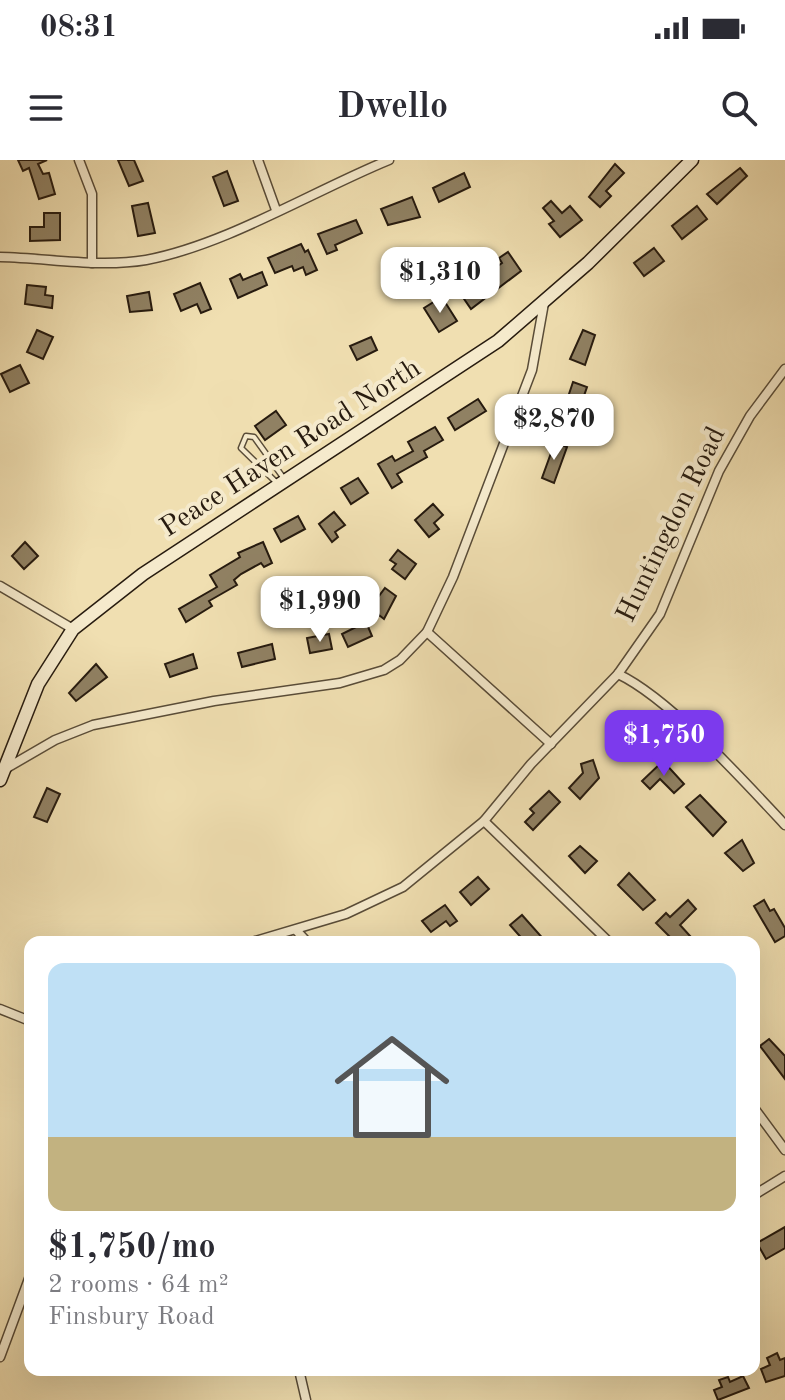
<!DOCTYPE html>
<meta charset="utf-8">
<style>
:root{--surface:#fff;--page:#f7f7f7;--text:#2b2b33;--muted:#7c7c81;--line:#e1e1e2;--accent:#7c3aed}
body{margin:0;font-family:"Old Standard TT",serif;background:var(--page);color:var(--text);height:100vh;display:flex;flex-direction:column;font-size:30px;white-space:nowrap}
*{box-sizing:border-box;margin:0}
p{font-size:26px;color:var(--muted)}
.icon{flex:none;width:44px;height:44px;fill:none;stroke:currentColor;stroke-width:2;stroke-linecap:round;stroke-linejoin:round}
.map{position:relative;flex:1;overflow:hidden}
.side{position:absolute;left:24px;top:776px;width:736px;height:440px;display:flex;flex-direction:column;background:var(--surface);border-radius:16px;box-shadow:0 8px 32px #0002}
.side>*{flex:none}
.price{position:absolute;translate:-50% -68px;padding:0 18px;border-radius:16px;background:#fff;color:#222;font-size:26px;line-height:52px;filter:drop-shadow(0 2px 4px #0008)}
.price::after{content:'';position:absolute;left:50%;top:48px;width:24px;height:18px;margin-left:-12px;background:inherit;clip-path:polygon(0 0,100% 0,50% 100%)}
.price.on{background:var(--accent);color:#fff}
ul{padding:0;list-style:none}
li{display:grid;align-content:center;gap:16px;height:424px;padding:0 24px}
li+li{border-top:2px solid var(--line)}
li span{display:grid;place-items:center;height:248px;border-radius:16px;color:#555}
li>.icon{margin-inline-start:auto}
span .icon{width:144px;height:144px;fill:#fffc;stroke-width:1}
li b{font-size:34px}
.status{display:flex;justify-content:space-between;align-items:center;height:56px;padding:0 40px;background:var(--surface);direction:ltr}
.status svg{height:22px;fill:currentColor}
header{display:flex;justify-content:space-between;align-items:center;height:104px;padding:0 24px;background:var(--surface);font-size:36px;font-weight:700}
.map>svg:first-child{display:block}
.building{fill:#908163;stroke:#271b0f;stroke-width:2}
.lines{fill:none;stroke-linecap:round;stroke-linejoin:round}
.lane-casing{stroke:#594c38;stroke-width:7}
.street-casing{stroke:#594c38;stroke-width:11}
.secondary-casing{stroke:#271b0f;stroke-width:15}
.lane{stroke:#f5eacc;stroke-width:4}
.street{stroke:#f5eacc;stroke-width:8}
.secondary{stroke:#f5eacc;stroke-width:12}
.labels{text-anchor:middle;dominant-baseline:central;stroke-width:8;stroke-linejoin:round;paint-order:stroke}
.street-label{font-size:28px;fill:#271b0f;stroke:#f5eacc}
</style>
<div class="status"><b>08:31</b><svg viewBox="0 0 49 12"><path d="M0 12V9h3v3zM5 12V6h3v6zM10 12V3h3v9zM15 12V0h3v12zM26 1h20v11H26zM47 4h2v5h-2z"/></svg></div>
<header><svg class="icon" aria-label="menu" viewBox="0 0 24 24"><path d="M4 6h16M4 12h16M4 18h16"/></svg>Dwello<svg class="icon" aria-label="search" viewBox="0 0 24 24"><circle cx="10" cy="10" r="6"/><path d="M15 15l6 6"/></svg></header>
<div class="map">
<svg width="785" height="1240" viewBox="0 0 785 1240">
<rect width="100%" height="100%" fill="#f0dfb1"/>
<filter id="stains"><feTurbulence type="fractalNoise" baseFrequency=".0025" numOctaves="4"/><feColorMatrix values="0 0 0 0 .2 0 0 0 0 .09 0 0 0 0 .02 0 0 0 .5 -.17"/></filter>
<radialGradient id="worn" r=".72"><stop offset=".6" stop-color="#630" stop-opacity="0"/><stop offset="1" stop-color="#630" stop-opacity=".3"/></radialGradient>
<g class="building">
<path d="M18,0H47L38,4L43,14L49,13L55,34L39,39L29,8L23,11Z"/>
<path d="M118,0H134L143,21L129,26Z"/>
<path d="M615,4L624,13L606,31L611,36L600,47L589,37Z"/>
<path d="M740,8L747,16L717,44L707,34Z"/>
<path d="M227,11L238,41L224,46L213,17Z"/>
<path d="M464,13L470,27L439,42L433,28Z"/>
<path d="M412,37L420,57L388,65L381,49Z"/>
<path d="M551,41L562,53L570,46L582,60L560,77L549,64L554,61L543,48Z"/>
<path d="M148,43L155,73L138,76L132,46Z"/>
<path d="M697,46L707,59L682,79L672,66Z"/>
<path d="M44,53H60V80L30,81V67H44Z"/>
<path d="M356,60L362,73L335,85L337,90L327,94L318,74Z"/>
<path d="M301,84L305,92L308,90L317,110L306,115L303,107L294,111L292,106L275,113L268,98Z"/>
<path d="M654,88L664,101L644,116L634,103Z"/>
<path d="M508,92L521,111L471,149L460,133L502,103L499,98Z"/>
<path d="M262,112L267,125L238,138L230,119L240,114L243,120Z"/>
<path d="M200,123L211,149L201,153L197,144L181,151L174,134Z"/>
<path d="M27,125L46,127L45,135L53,136L52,148L25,144Z"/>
<path d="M149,132L152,150L130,152L127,136Z"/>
<path d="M437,140L440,145L445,142L457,161L439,172L424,148Z"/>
<path d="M37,170L53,177L43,199L27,192Z"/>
<path d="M583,170L595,175L585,205L570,199Z"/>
<path d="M371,177L377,190L357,200L350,186Z"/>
<path d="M20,205L29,223L10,232L1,214Z"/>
<path d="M573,222L587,227L577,256L563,252Z"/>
<path d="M478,239L486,251L455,270L448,258Z"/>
<path d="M276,251L286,265L265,280L255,266Z"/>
<path d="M435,267L443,280L424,291L427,297L397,314L402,322L392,328L378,304L392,296L395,301L413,291L408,282Z"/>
<path d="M555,282L567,287L554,323L542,318Z"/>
<path d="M358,318L368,333L351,344L341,328Z"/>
<path d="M433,344L443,355L434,363L439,369L429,377L415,360Z"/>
<path d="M334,352L345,365L335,372L338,377L332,382L319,364Z"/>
<path d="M298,356L305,369L281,382L274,369Z"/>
<path d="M25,382L38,396L24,409L12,396Z"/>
<path d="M263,382L272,403L264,407L261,403L241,414L234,420L237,425L209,441L212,446L186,462L179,449L217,427L210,415L240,397L238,393Z"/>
<path d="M398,390L416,404L405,419L392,409L396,404L390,400Z"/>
<path d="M385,428L396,436L384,459L370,448Z"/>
<path d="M366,462L372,476L348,487L342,474Z"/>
<path d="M329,474L332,489L310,493L307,478Z"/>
<path d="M272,484L275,499L242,507L238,493Z"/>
<path d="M193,494L197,508L170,517L165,504Z"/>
<path d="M96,504L107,517L76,541L69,533Z"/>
<path d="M593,600L599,618L580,639L569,628L583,613L581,604Z"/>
<path d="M663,601L684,624L674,633L660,619L650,629L642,621Z"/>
<path d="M47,628L60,634L47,662L34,657Z"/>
<path d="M549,631L560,642L533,670L525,662L534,653L530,649Z"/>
<path d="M700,635L726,662L713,676L686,647Z"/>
<path d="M742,680L754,703L743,711L725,693Z"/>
<path d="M580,686L597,701L585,713L569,696Z"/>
<path d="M629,713L655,740L643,750L618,725Z"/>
<path d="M478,717L489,729L471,745L460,732Z"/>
<path d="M688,740L696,749L680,765L690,776L683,782H675L656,763L666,753L670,757Z"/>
<path d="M764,740L770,751L774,749L785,768V776L775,782L754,746Z"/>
<path d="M445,745L457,761L450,766L446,761L431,772L422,761Z"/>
<path d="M522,755L546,782H525L510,765Z"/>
<path d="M769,879L785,896V919L760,886Z"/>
<path d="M785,1067V1088L766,1099L757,1083Z"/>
<path d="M777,1193L780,1200L785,1198V1216L766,1222L761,1209L770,1205L767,1198Z"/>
<path d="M743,1216L749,1228L718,1240L714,1230L722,1227L719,1220L728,1217L730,1222Z"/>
</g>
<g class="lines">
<g class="lane-casing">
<path id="lane" d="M278,324L241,288L246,276L254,277L285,320"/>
</g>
<g class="street-casing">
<g id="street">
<path d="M79,0L92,34V103"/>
<path d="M258,0L276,50"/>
<path d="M0,97C49,98 98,108 146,100C226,85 313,31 389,0"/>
<path d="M0,426L73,469"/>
<path d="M427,472L551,584"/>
<path d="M618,514C669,538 745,622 785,665"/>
<path d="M5,609L55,580L93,565L214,541L340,523L384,510L400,500L427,472L453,417L532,210L544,143"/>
<path d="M484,661L609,782"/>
<path d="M296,770L307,782"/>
<path d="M252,782L346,754L403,727L484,661L531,604L618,514L660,454L719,311L750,256L785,209"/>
<path d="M0,849L30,861"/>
<path d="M754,948L785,990"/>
<path d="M754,1035L785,1016"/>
<path d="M0,1197L30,1116"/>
<path d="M299,1210L306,1240"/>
</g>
</g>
<g class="secondary-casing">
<path id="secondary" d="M0,620L38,524L73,469L143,414L498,181L588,103L692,0"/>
</g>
<use href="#lane" class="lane"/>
<use href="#street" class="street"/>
<use href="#secondary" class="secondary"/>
</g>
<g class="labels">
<g class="street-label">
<text transform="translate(291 289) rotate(-33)">Peace Haven Road North</text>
<text transform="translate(672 365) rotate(-64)">Huntingdon Road</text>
</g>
</g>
<rect width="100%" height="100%" filter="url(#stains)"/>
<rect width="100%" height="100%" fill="url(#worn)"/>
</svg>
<b class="price" style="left:440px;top:155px">$1,310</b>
<b class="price" style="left:554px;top:302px">$2,870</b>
<b class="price" style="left:320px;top:484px">$1,990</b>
<b class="price on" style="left:664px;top:618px">$1,750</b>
<section class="side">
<ul>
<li><span style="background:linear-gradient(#bfe0f5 70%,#c2b280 0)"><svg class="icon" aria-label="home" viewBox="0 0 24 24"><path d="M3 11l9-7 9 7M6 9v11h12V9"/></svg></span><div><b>$1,750/mo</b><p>2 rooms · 64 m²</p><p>Finsbury Road</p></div></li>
</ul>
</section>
</div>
